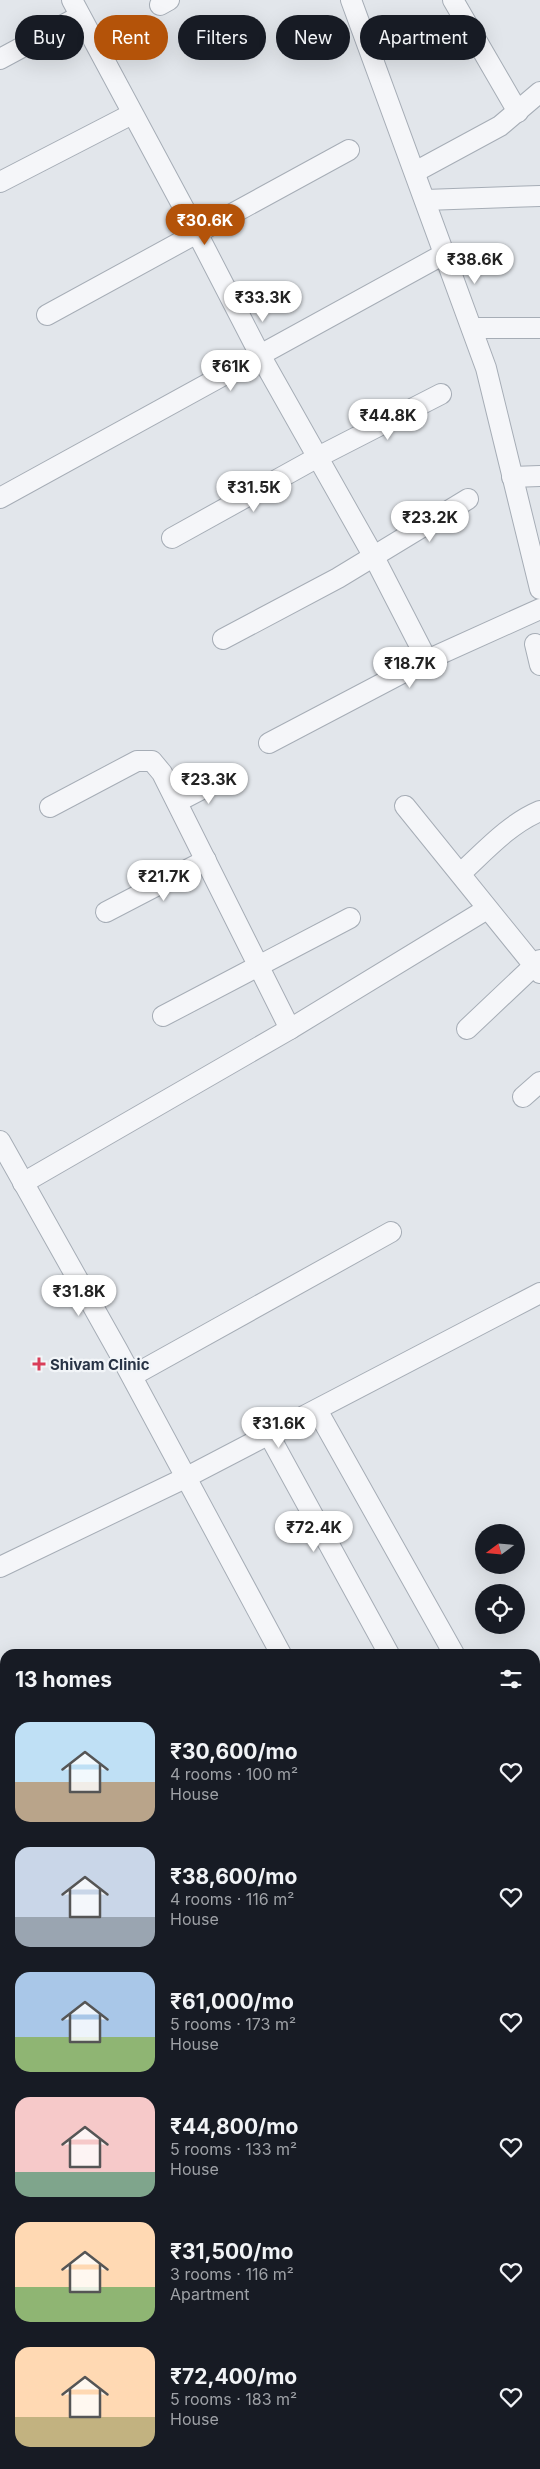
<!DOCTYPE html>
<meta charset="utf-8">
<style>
:root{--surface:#171b24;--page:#20242c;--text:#f1f3f6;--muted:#9ea1a6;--accent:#b45309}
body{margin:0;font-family:Inter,sans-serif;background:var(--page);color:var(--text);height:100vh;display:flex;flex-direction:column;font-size:19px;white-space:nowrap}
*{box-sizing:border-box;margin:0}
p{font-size:16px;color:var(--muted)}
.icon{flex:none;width:28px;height:28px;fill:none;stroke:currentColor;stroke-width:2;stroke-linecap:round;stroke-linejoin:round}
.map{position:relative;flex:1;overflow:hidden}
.drawer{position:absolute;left:0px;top:1649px;width:540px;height:821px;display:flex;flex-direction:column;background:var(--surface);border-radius:15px 15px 0 0;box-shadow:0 5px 20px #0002}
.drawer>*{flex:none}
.hud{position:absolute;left:15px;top:15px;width:510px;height:45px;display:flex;gap:10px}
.needle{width:32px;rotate:254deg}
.controls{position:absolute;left:475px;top:1524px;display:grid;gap:10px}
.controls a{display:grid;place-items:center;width:50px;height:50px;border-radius:50%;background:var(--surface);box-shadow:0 5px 20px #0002;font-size:25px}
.price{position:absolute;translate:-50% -42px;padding:0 11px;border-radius:18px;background:#fff;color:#222;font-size:16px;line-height:32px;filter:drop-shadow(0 1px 2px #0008)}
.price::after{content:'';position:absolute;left:50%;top:30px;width:15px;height:11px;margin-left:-8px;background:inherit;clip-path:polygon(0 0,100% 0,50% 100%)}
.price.active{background:var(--accent);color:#fff}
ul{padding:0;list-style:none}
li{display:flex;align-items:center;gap:15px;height:125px;padding:0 15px}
li span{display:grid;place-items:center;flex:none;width:140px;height:100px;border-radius:15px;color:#555}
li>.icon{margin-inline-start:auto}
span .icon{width:60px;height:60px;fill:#fffc;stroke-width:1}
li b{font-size:21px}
h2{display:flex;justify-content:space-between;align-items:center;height:60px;padding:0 15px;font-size:21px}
.chip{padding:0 18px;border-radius:22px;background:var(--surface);box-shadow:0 5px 20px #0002;font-size:18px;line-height:45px}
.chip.active{background:var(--accent);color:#fff}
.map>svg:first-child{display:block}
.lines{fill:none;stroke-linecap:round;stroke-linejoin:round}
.minor-casing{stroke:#a6adb6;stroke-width:22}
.minor{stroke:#f5f6f9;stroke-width:20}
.poi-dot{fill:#d93e59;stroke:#f2f5f8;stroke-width:2}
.labels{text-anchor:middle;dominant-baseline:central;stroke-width:4.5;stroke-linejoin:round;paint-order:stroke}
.poi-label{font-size:15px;font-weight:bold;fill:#283345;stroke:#f2f5f8;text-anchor:start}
</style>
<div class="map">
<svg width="540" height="2469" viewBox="0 0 540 2469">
<rect width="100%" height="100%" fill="#e2e6eb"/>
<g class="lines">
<g class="minor-casing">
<g id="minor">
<path d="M72,0L196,231L260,355L374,557L427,660"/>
<path d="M351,0L486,368L540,589"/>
<path d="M453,0L518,112"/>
<path d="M160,5L169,0"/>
<path d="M0,59L80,16"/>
<path d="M415,172L500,126L540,92"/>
<path d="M0,182L132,114"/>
<path d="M425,200L540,196"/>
<path d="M47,315L349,150"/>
<path d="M472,328H540"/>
<path d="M512,477L540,476"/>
<path d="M0,498L444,254"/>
<path d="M172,538L318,457L441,394"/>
<path d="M223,639L338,578L468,499"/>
<path d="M535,644L540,665"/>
<path d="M269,743L427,660L540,609"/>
<path d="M177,802L225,777"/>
<path d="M405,806L540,973"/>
<path d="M50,807L137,761H152L162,773L290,1029"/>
<path d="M461,873C485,851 509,824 540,811"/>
<path d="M106,912L206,860"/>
<path d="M163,1016L350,918"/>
<path d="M467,1029L540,960"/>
<path d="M523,1097L540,1082"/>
<path d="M0,1141L118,1351L281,1654"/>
<path d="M23,1183L290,1029L487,909"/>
<path d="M132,1376L391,1232"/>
<path d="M317,1410L454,1654"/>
<path d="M269,1435L389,1654"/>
<path d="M0,1567L185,1478L540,1293"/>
<path d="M539,2048H540"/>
<path d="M535,2161L540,2158"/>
<path d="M535,2232L540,2230"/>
<path d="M0,2311L5,2308"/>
<path d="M535,2332L540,2330"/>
<path d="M535,2438L540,2436"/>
<path d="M0,2451L5,2448"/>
<path d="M267,2469L274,2465"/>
<path d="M469,2469L478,2465"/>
</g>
</g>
<use href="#minor" class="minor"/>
</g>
<path class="poi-dot" d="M36.5 1356.5h5v5h5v5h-5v5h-5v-5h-5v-5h5z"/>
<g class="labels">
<g class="poi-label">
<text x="50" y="1364">Shivam Clinic</text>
</g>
</g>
</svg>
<div class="controls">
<a><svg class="needle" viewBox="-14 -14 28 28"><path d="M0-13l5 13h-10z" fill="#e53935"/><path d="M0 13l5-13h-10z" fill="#9ea1a6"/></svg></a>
<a><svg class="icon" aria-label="locate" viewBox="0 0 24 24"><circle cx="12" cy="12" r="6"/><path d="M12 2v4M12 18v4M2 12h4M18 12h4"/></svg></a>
</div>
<b class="price active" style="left:205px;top:246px">₹30.6K</b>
<b class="price" style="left:475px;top:285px">₹38.6K</b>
<b class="price" style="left:263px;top:323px">₹33.3K</b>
<b class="price" style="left:231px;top:392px">₹61K</b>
<b class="price" style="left:388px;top:441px">₹44.8K</b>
<b class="price" style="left:254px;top:513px">₹31.5K</b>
<b class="price" style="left:430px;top:543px">₹23.2K</b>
<b class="price" style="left:410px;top:689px">₹18.7K</b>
<b class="price" style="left:209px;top:805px">₹23.3K</b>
<b class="price" style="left:164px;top:902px">₹21.7K</b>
<b class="price" style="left:79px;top:1317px">₹31.8K</b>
<b class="price" style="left:279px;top:1449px">₹31.6K</b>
<b class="price" style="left:314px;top:1553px">₹72.4K</b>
<div class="hud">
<a class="chip">Buy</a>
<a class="chip active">Rent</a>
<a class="chip">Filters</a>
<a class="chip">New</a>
<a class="chip">Apartment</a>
</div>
<section class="drawer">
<h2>13 homes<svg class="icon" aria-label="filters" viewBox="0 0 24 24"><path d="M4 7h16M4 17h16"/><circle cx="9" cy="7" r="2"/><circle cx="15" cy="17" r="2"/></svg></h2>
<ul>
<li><span style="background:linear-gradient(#bfe0f5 60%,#b9a48a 0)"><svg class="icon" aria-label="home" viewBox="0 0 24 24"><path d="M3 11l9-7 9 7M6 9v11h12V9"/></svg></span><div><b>₹30,600/mo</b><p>4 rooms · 100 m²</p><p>House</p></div><svg class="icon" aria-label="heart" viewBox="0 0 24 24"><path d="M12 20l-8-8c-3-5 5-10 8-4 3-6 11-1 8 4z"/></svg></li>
<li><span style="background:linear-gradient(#c9d6e8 70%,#9aa5b1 0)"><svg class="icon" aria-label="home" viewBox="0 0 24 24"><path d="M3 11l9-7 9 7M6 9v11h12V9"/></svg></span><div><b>₹38,600/mo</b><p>4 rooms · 116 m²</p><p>House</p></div><svg class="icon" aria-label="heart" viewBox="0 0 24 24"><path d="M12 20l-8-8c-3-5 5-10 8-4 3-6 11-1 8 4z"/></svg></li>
<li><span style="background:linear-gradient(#a9c7e8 65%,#8fb573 0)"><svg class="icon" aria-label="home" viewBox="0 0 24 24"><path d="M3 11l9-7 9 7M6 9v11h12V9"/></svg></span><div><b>₹61,000/mo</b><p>5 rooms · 173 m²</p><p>House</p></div><svg class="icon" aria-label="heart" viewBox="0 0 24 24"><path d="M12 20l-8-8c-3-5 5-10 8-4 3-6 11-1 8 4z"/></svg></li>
<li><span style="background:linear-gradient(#f6c9c9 75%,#7fa58c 0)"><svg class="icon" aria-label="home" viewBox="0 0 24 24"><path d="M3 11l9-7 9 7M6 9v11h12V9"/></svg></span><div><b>₹44,800/mo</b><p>5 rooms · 133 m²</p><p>House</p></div><svg class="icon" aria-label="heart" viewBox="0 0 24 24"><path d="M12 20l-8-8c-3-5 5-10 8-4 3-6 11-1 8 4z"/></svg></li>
<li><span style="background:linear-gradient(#ffd9b3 65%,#8fb573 0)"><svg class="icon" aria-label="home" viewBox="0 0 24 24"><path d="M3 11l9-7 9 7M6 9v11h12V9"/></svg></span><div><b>₹31,500/mo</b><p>3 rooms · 116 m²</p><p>Apartment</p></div><svg class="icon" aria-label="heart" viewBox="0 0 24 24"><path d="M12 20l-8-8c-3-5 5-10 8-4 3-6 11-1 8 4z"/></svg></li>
<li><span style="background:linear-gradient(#ffd9b3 70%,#c2b280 0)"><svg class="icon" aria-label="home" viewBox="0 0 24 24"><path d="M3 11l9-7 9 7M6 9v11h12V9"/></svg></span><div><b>₹72,400/mo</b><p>5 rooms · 183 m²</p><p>House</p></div><svg class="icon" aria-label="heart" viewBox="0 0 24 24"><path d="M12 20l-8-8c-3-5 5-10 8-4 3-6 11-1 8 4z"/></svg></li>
</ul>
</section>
</div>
